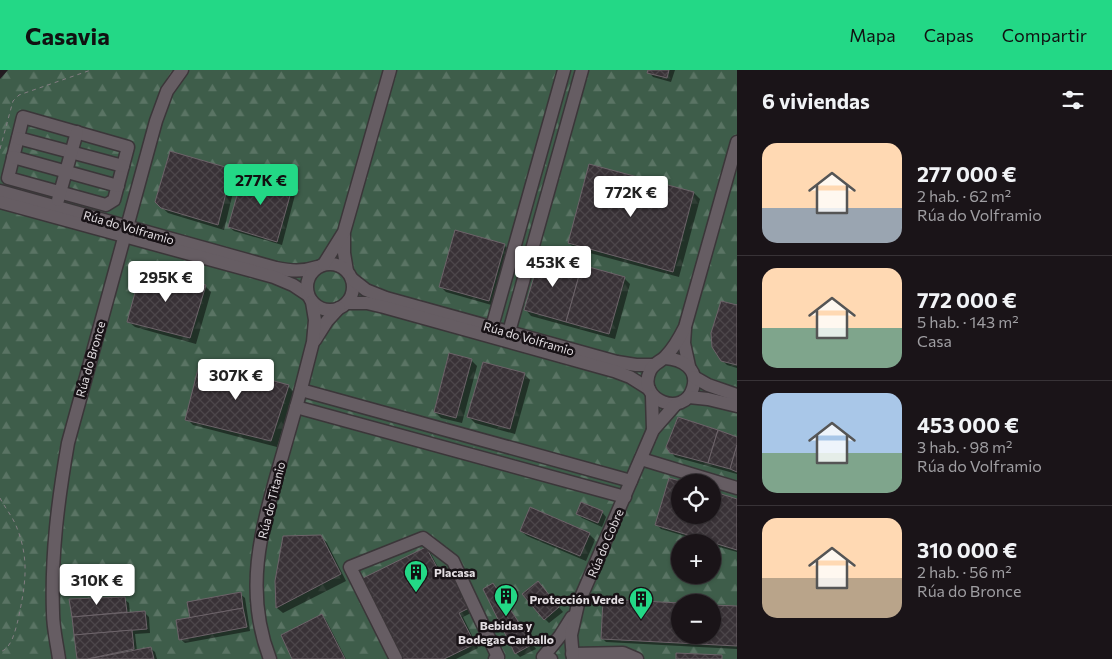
<!DOCTYPE html>
<html lang="es">
<meta charset="utf-8">
<style>
:root{--surface:#1a1418;--page:#272125;--text:#f1f3f6;--muted:#9f9ea2;--line:#383337;--accent:#23d886}
body{margin:0;font-family:Commissioner,sans-serif;background:var(--page);color:var(--text);height:100vh;display:flex;flex-direction:column;font-size:19px;white-space:nowrap}
*{box-sizing:border-box;margin:0}
p{font-size:16px;color:var(--muted)}
.icon{flex:none;width:28px;height:28px;fill:none;stroke:currentColor;stroke-width:2;stroke-linecap:round;stroke-linejoin:round}
.map{position:relative;flex:1;overflow:hidden}
.drawer{display:flex;flex-direction:column;background:var(--surface);width:375px}
.drawer>*{flex:none}
.tools{position:absolute;left:671px;top:404px;display:grid;gap:10px}
.tools a{display:grid;place-items:center;width:50px;height:50px;border-radius:50%;background:var(--surface);box-shadow:0 1px 4px #0004,0 0 0 1px var(--line);font-size:25px}
.price{position:absolute;translate:-50% -42px;padding:0 11px;border-radius:5px;background:#fff;color:#222;font-size:16px;line-height:32px;filter:drop-shadow(0 1px 2px #0008)}
.price::after{content:'';position:absolute;left:50%;top:30px;width:15px;height:11px;margin-left:-8px;background:inherit;clip-path:polygon(0 0,100% 0,50% 100%)}
.price.current{background:var(--accent);color:#111}
ul{padding:0;list-style:none}
li{display:flex;align-items:center;gap:15px;height:125px;padding:0 25px}
li+li{border-top:1px solid var(--line)}
li span{display:grid;place-items:center;flex:none;width:140px;height:100px;border-radius:15px;color:#555}
li>.icon{margin-inline-start:auto}
span .icon{width:60px;height:60px;fill:#fffc;stroke-width:1}
li b{font-size:21px}
h2{display:flex;justify-content:space-between;align-items:center;height:60px;padding:0 25px;font-size:21px}
header{display:flex;align-items:center;gap:30px;box-sizing:border-box;height:70px;padding:0 25px;background:var(--accent);color:#111}
header strong{font-size:24px}
nav{display:flex;gap:28px;margin-inline-start:auto;font-size:18px}
main{display:flex;flex:1;min-height:0}
.map>svg:first-child{display:block}
.forest{fill:url(#forest-firs);fill-rule:evenodd}
.shadow{fill:#0007}
.building{fill:url(#building-cross-hatch);stroke:#6c6369}
.lines{fill:none;stroke-linecap:round;stroke-linejoin:round}
.minor-casing{stroke:#3b3639;stroke-width:15}
.path{stroke:#847e83;stroke-width:1;stroke-dasharray:4 4;stroke-linecap:butt}
.minor{stroke:#665d63;stroke-width:12}
.labels{text-anchor:middle;dominant-baseline:central;stroke-width:5;stroke-linejoin:round;paint-order:stroke}
.street-label{font-size:12px;fill:#e3dee2;stroke:#181216}
.poi-label{font-size:12px;font-weight:bold;fill:#e3dee2;stroke:#181216;text-anchor:start}
</style>
<header>
<strong>Casavia</strong>
<nav><a>Mapa</a><a>Capas</a><a>Compartir</a></nav>
</header>
<main>
<div class="map">
<svg width="737" height="589" viewBox="0 0 737 589">
<defs>
<pattern id="forest-firs" width="22" height="20" patternUnits="userSpaceOnUse" patternTransform="scale(1.25)"><rect width="22" height="20" fill="#3e5d4a"/><path d="M5 1l3.5 6h-7zM16 11l3.5 6h-7z" fill="#5a7464"/></pattern>
<pattern id="building-cross-hatch" width="8" height="8" patternUnits="userSpaceOnUse" patternTransform="scale(1.25)"><rect width="8" height="8" fill="#393237"/><path d="M0 0l8 8M0 8l8-8" fill="none" stroke="#4c464a"/></pattern>
</defs>
<rect width="100%" height="100%" fill="#221b20"/>
<path class="forest" d="M8,0H737V589H0V9ZM680,412H712V445H680ZM680,472H712V505H680ZM680,532H712V565H680Z"/>
<g class="shadow">
<path d="M649,0H675L671,12L653,7L649,2Z"/>
<path d="M590,96L694,123L700,129L679,207L575,179L569,173Z"/>
<path d="M231,100L237,106L224,160L168,143L156,132Z"/>
<path d="M292,117L296,121L282,175L234,161L229,157Z"/>
<path d="M504,175L510,181L495,236L446,222L440,216Z"/>
<path d="M624,208L630,214L615,269L531,246L526,240Z"/>
<path d="M205,216L211,222L196,274L135,257L129,252Z"/>
<path d="M737,237V298L727,295L722,290Z"/>
<path d="M471,290L477,296L462,353L441,348L435,342Z"/>
<path d="M525,305L530,310L515,364L475,353L469,347Z"/>
<path d="M288,316L294,322L277,377L193,355L187,349Z"/>
<path d="M737,367V404L675,387L671,382Z"/>
<path d="M680,413V445H712L737,430V482L712,475V472H705L661,459L657,455Z"/>
<path d="M602,442L606,447L602,457L582,448L578,444Z"/>
<path d="M521,461L589,464L595,470L586,491L527,466Z"/>
<path d="M321,466L327,473L346,511L283,543L277,538L276,511Z"/>
<path d="M426,478L430,482L441,503L475,541L463,547L478,578L456,589H402L363,509Z"/>
<path d="M493,515L497,519L536,579L520,587L516,583Z"/>
<path d="M542,517L563,542L549,553L545,549Z"/>
<path d="M240,524L245,528L250,561L185,573L180,569L191,549Z"/>
<path d="M124,529L129,533L130,544L144,542L149,547L150,563L135,564L137,581L150,578L155,582L157,589H78L71,530Z"/>
<path d="M680,534V565H712L737,537V579L606,572L602,568Z"/>
<path d="M322,546L326,550L346,589H293L282,566Z"/>
</g>
<g class="building">
<path d="M648,0H669L667,8L647,3Z"/>
<path d="M170,81L232,99L218,155L161,138L155,132Z"/>
<path d="M589,94L694,122L673,202L568,173Z"/>
<path d="M244,101L293,115L277,172L228,157Z"/>
<path d="M455,160L505,174L489,231L439,217Z"/>
<path d="M541,183L582,195L566,252L524,240Z"/>
<path d="M582,195L625,207L609,264L566,252Z"/>
<path d="M142,197L206,215L190,268L127,252Z"/>
<path d="M721,231L737,235V234V295L721,291L712,277L711,263Z"/>
<path d="M449,283L472,289L456,348L434,342Z"/>
<path d="M200,291L289,315L271,371L185,350Z"/>
<path d="M483,292L525,303L510,359L467,347Z"/>
<path d="M678,347L718,360L708,393L670,383L666,377Z"/>
<path d="M718,360L737,367V375L730,399L708,393Z"/>
<path d="M737,375V402L730,399Z"/>
<path d="M669,408L684,412H680V445H712V421L737,429V480L655,455Z"/>
<path d="M581,432L603,441L598,453L576,444Z"/>
<path d="M530,437L590,463L580,486L520,461Z"/>
<path d="M321,465L341,504L276,538L275,511L283,466Z"/>
<path d="M426,477L440,503L452,497L471,537L459,543L475,574L444,589H401L361,509Z"/>
<path d="M538,511L559,537L544,550L522,524Z"/>
<path d="M493,513L533,574L515,584L483,519Z"/>
<path d="M241,522L243,538L190,548L187,532Z"/>
<path d="M125,527L127,542L72,547L69,529Z"/>
<path d="M603,529L680,533V565H712V535L737,536V576L601,569Z"/>
<path d="M243,538L247,557L179,570L176,550Z"/>
<path d="M145,541L147,559L74,565L72,547Z"/>
<path d="M322,544L345,589H292L281,565Z"/>
<path d="M132,560L134,579L87,589H77L74,565Z"/>
<path d="M151,577L154,589H88Z"/>
<path d="M676,583L722,585V589H676Z"/>
</g>
<g class="lines">
<g class="minor-casing">
<g id="minor">
<path d="M23,47L128,77L114,130L106,135L8,108Z"/>
<path d="M18,68L123,96"/>
<path d="M13,87L118,116"/>
<path d="M0,121L276,198C291,201 302,202 317,197"/>
<path d="M58,130L77,62"/>
<path d="M0,132L274,207L293,215L308,225"/>
<path d="M344,165V183L347,201"/>
<circle cx="330" cy="217" r="23"/>
<path d="M324,194L344,162L390,0"/>
<path d="M352,209L366,220L386,228L617,292L636,295H654"/>
<path d="M347,233H367L384,237L614,301L630,307L649,319"/>
<path d="M492,257L564,0"/>
<path d="M685,259L684,273L689,296"/>
<path d="M509,262L582,0"/>
<path d="M315,270L327,251L339,238"/>
<path d="M665,288C682,289 699,299 693,318C684,349 636,330 650,301C653,293 661,292 666,286C674,278 680,267 685,257L737,72"/>
<path d="M694,307L708,315L737,325"/>
<path d="M301,320L631,411"/>
<path d="M652,326L653,360"/>
<path d="M689,327L708,329L737,336"/>
<path d="M296,337L625,427"/>
<path d="M641,389L737,418"/>
<path d="M572,584L623,583L637,589"/>
<path d="M59,589C57,574 53,558 53,543C51,485 58,430 68,373L156,51L167,21L182,0"/>
<path d="M270,589C242,517 263,454 283,383C294,346 304,309 313,272L315,250L312,232"/>
<path d="M396,589L350,497L423,468L453,491L498,587L495,589"/>
<path d="M551,589L543,587L560,566L572,547"/>
<path d="M573,589L571,565L578,534L653,360L675,335"/>
</g>
</g>
<g class="path">
<path d="M0,79L13,31L19,25L91,0"/>
<path d="M0,428C5,438 13,447 17,458C30,491 25,517 18,550C15,561 12,578 0,582"/>
</g>
<use href="#minor" class="minor"/>
</g>
<defs>
<g id="building-pin" transform="scale(1.25)"><path d="M0 17L-7.5 6A9.5 9.5 0 1 1 7.5 6Z" fill="#23d886" stroke="#181216"/><path d="M-4-6H4V6H1V3H-1V6H-4ZM-2.5-4.3h1.7v1.8h-1.7ZM.8-4.3h1.7v1.8H.8ZM-2.5-1h1.7V.8h-1.7ZM.8-1h1.7V.8H.8Z" fill="#111"/></g>
</defs>
<g fill-rule="evenodd">
<use href="#building-pin" x="416" y="502"/>
<use href="#building-pin" x="506" y="526"/>
<use href="#building-pin" x="641" y="529"/>
</g>
<g class="labels">
<g class="street-label">
<text transform="translate(129 157) rotate(16)">Rúa do Volframio</text>
<text transform="translate(529 268) rotate(16)">Rúa do Volframio</text>
<text transform="translate(90 289) rotate(-74)">Rúa do Bronce</text>
<text transform="translate(271 430) rotate(-76)">Rúa do Titanio</text>
<text transform="translate(605 473) rotate(-67)">Rúa do Cobre</text>
</g>
<g class="poi-label">
<text x="434" y="502">Placasa</text>
<text x="624" y="529" text-anchor="end">Protección Verde</text>
<text x="506" y="555" text-anchor="middle">Bebidas y<tspan x="506" dy="14">Bodegas Carballo</tspan></text>
</g>
</g>
</svg>
<div class="tools">
<a><svg class="icon" aria-label="locate" viewBox="0 0 24 24"><circle cx="12" cy="12" r="6"/><path d="M12 2v4M12 18v4M2 12h4M18 12h4"/></svg></a>
<a>+</a>
<a>−</a>
</div>
<b class="price current" style="left:261px;top:136px">277K €</b>
<b class="price" style="left:631px;top:148px">772K €</b>
<b class="price" style="left:553px;top:218px">453K €</b>
<b class="price" style="left:166px;top:233px">295K €</b>
<b class="price" style="left:236px;top:331px">307K €</b>
<b class="price" style="left:97px;top:536px">310K €</b>
</div>
<section class="drawer">
<h2>6 viviendas<svg class="icon" aria-label="filters" viewBox="0 0 24 24"><path d="M4 7h16M4 17h16"/><circle cx="9" cy="7" r="2"/><circle cx="15" cy="17" r="2"/></svg></h2>
<ul>
<li><span style="background:linear-gradient(#ffd9b3 65%,#9aa5b1 0)"><svg class="icon" aria-label="home" viewBox="0 0 24 24"><path d="M3 11l9-7 9 7M6 9v11h12V9"/></svg></span><div><b>277 000 €</b><p>2 hab. · 62 m²</p><p>Rúa do Volframio</p></div></li>
<li><span style="background:linear-gradient(#ffd9b3 60%,#7fa58c 0)"><svg class="icon" aria-label="home" viewBox="0 0 24 24"><path d="M3 11l9-7 9 7M6 9v11h12V9"/></svg></span><div><b>772 000 €</b><p>5 hab. · 143 m²</p><p>Casa</p></div></li>
<li><span style="background:linear-gradient(#a9c7e8 60%,#7fa58c 0)"><svg class="icon" aria-label="home" viewBox="0 0 24 24"><path d="M3 11l9-7 9 7M6 9v11h12V9"/></svg></span><div><b>453 000 €</b><p>3 hab. · 98 m²</p><p>Rúa do Volframio</p></div></li>
<li><span style="background:linear-gradient(#ffd9b3 60%,#b9a48a 0)"><svg class="icon" aria-label="home" viewBox="0 0 24 24"><path d="M3 11l9-7 9 7M6 9v11h12V9"/></svg></span><div><b>310 000 €</b><p>2 hab. · 56 m²</p><p>Rúa do Bronce</p></div></li>
</ul>
</section>
</main>
